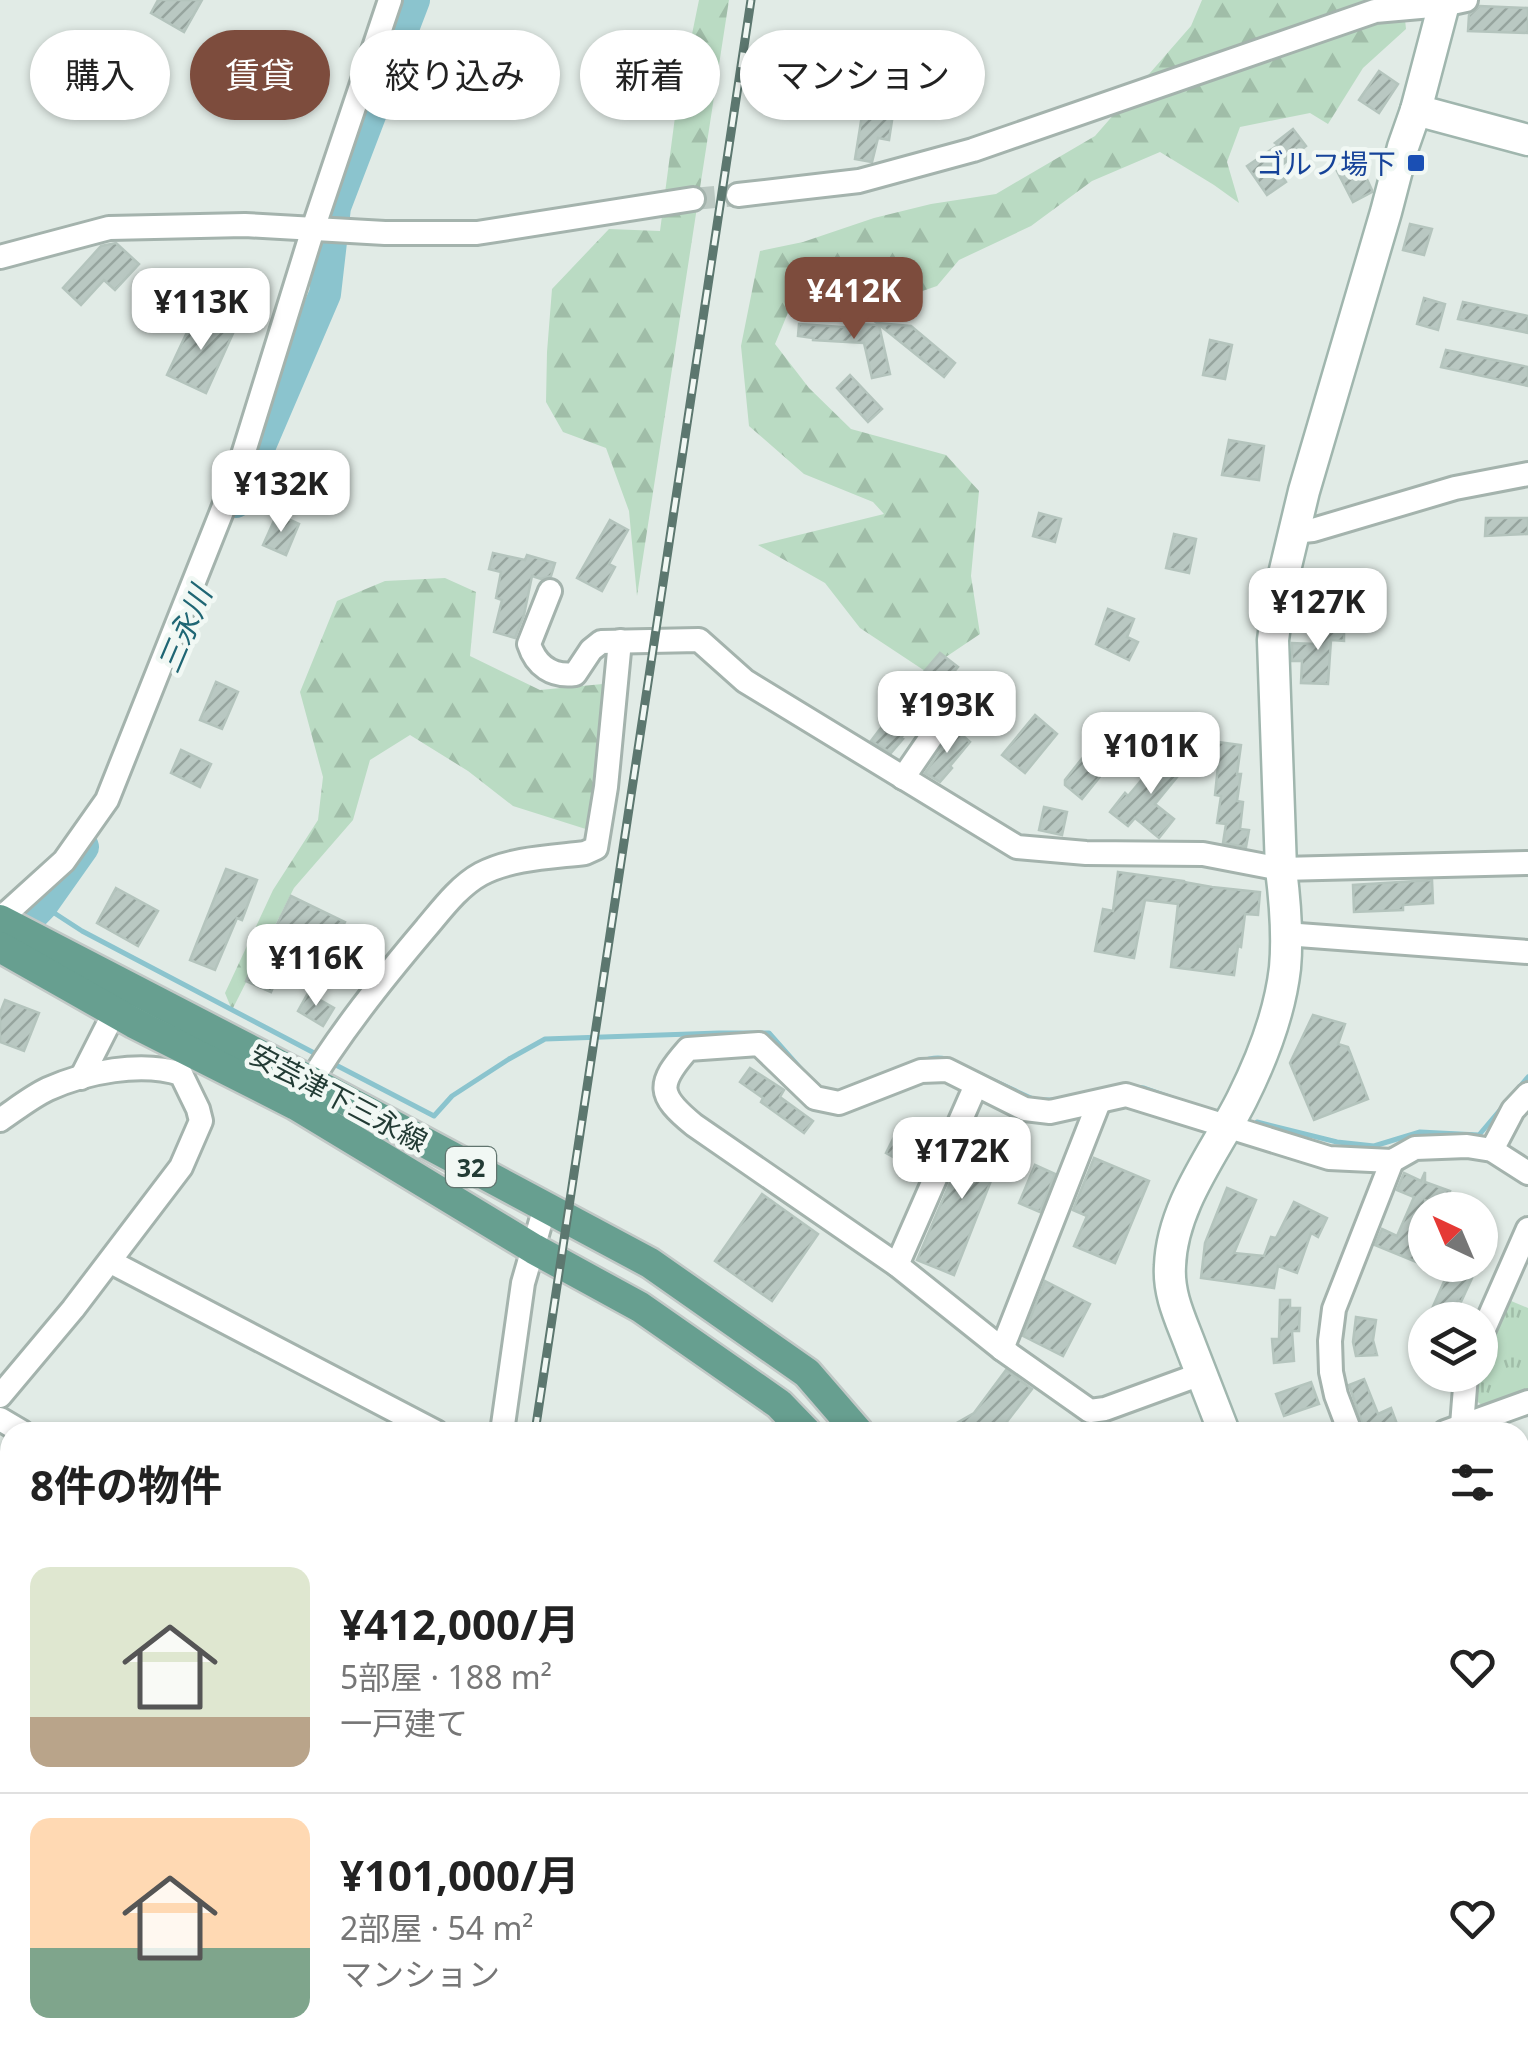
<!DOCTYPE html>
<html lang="ja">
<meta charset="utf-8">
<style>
:root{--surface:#fff;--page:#f2f2f2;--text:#222;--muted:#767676;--line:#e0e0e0;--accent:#7d4c3d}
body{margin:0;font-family:"Noto Sans","Noto Sans JP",sans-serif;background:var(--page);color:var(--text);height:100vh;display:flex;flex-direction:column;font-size:38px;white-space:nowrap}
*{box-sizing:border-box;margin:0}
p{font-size:32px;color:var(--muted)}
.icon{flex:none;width:55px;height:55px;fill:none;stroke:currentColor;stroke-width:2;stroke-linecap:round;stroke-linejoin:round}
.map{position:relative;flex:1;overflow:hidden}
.panel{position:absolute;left:0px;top:1422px;width:1530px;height:642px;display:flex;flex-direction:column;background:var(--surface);border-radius:30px 30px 0 0;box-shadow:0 2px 8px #0004}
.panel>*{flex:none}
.banner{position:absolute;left:30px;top:30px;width:1000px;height:90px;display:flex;gap:20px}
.needle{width:65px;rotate:316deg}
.controls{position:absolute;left:1408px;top:1192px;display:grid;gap:20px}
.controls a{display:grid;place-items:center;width:90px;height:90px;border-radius:50%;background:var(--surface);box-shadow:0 2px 8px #0004;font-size:50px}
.price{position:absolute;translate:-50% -85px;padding:0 22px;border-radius:20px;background:#fff;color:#222;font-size:32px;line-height:65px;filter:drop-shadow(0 2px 5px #0008)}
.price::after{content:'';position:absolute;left:50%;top:60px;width:30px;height:22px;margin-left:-15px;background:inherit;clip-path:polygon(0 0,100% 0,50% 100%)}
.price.on{background:var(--accent);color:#fff}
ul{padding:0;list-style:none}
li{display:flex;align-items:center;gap:30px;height:250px;padding:0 30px}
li+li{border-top:2px solid var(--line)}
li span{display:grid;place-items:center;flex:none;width:280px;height:200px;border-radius:20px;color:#555}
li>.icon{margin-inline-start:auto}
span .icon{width:120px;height:120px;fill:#fffc;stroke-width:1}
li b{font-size:42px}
h2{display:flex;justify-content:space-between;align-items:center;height:120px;padding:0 30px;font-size:42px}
.pill{padding:0 35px;border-radius:45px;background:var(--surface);box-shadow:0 2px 8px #0004;font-size:35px;line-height:90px}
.pill.on{background:var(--accent);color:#fff}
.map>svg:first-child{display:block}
.grass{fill:url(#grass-tufts)}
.forest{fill:url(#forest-firs)}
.water{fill:url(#water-rules)}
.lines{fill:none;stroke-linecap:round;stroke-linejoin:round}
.stream{stroke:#8bc4ce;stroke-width:5}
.river{stroke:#8bc4ce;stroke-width:32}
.building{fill:url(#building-hatch);stroke:#b4c4bd;stroke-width:2.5}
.street-tunnel{stroke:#bbc8c2;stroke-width:22;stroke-dasharray:22 11;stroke-linecap:butt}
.street-casing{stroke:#a4b3ad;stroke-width:28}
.secondary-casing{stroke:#a0b6ae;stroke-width:35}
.primary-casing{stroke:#c1c8c6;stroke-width:35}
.street{stroke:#fff;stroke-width:22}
.secondary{stroke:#fff;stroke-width:30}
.primary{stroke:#679f90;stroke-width:30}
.rail-casing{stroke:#5c776f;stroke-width:9}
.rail{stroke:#f1f8f4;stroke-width:5;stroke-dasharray:15;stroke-linecap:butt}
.transit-dot{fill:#1a4fb4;stroke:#f1f8f4;stroke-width:4}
.labels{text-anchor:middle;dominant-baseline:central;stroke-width:9;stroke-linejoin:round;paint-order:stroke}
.shield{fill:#f1f8f4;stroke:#60746e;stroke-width:2.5}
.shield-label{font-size:25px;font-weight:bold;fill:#223b34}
.transit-label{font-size:28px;fill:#164399;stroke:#f1f8f4;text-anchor:end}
.street-label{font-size:28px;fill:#223b34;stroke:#f1f8f4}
.water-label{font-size:30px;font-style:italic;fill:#1f6674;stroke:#f1f8f4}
</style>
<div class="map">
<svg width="1528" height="2063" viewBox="0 0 1528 2063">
<defs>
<pattern id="grass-tufts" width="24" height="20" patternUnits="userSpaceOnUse" patternTransform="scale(2.5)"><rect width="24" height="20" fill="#badbc3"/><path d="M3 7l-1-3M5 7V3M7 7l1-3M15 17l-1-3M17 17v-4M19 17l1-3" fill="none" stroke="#a0bda8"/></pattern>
<pattern id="forest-firs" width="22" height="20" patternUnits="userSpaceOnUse" patternTransform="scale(2.5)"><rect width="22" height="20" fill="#badbc3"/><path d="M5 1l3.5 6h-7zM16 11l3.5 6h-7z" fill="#a0bda8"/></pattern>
<pattern id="water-rules" width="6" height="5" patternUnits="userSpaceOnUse" patternTransform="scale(2.5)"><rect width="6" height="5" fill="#8bc4ce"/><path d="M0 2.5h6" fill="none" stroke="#71a0a8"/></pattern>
<pattern id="building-hatch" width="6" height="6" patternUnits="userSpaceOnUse" patternTransform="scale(2.5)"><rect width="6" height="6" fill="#b9c8c2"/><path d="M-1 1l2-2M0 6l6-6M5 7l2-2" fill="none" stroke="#96a49e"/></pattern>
</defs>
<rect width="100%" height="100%" fill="#e1ebe6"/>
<path class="grass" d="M1504,1298L1528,1308V1389L1483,1406L1470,1396L1475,1375H1480L1482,1351Z"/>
<g class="forest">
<path d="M699,0H729L637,596L629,511L606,448L563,432L546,402L547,352L552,289L609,229L660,231L675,117Z"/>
<path d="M1202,0H1403L1406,29L1363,68L1328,124L1310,113L1240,127L1227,162L1239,203L1214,185L1160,152L1092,181L1031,226L959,260L937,286L896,300L843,291L792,303L775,344L809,388L851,429L946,455L979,491L971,576L980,634L925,671L860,628L825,583L758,545L884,514L873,502L804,474L749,426L741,346L760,251L803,242L874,218L931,204L996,194L1095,136L1191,26Z"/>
<path d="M445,578L476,592L470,656L540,690L613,683L592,831L513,806L468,771L410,735L370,760L353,820L294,888L232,1010L225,993L273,890L318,820L323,777L300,692L337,601L385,581Z"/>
</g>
<path class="water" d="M1520,1841L1528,1846V2063H1451L1452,2055H1520Z"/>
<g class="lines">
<g class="stream">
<path d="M42,905L82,931L318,1055"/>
<path d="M921,1062C932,1057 942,1056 954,1062"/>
<path d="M332,1063L434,1116L452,1096L509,1059L545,1039L719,1033H769L808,1077"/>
<path d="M977,1073L1035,1100H1060"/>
<path d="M1134,1087L1144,1088L1181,1101"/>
<path d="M1257,1122L1337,1142L1374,1146L1420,1132L1479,1135L1528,1077"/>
</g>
<g class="river">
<path d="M236,502L325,294L335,207L414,0"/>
<path d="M0,948L42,905L83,847"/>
<path d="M0,1834L10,1838"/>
<path d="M699,2055L706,2063"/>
</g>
</g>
<g class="building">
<path d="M158,0H202L184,32L151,13Z"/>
<path d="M1479,6L1528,8V33L1468,31L1469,15Z"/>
<path d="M876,69L917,76L914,91L897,88L889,140L878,138L872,162L855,159L867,84L873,85Z"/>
<path d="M1379,71L1398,84L1379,113L1359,100Z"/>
<path d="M1293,129L1306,146L1277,169L1286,182L1267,195L1247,166L1278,145L1275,143Z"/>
<path d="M1358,160L1372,190V192L1353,202L1337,171Z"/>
<path d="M1410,224L1432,229L1424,255L1403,250Z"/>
<path d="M116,243L139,264L115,290L104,280L81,305L63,288L101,246Z"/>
<path d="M1424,298L1445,304L1438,330L1417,324Z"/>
<path d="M1463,302L1528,316V333L1458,319Z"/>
<path d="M196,313L234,331L206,393L167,375Z"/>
<path d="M877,323L911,326L955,363L944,377Z"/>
<path d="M799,324L856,328V324L879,325L890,374L872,378L864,343L813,340V338L798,336Z"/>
<path d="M1210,340L1232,345L1225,379L1203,375Z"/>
<path d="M1446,350L1528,367V386L1441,367Z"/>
<path d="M850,375L882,409L868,422L837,388Z"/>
<path d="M1229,440L1264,446L1259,480L1222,475Z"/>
<path d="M1039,513L1061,519L1055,542L1033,536Z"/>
<path d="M277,514L299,524L286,555L263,545Z"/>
<path d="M1486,518H1528V534L1485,536Z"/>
<path d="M610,520L628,530L609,564L615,567L602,591L577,578Z"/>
<path d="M1174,534L1196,539L1189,573L1166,568Z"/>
<path d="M493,553L525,560L527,555L555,563L551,576L541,579L532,576L524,615L515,638L494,632L502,600L496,598L501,572L489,569Z"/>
<path d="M1108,609L1134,619L1127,637L1138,642L1129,660L1096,644Z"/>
<path d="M1317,622L1344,623V641L1331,640L1328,684L1301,683L1302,661H1292V643L1316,644Z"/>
<path d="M940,653L958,667L919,713L901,738L903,739L891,753L871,741L906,695L905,694Z"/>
<path d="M216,682L238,692L222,729L200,720Z"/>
<path d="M1035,715L1057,734L1025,773L1002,755Z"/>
<path d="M955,729L970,742L950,766L952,768L940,782L925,773Z"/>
<path d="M1095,742L1115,758L1082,799L1065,785V780Z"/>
<path d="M1218,742L1241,745L1237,774H1241L1237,801L1243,802L1240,829L1249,830L1246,847L1223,843L1226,824L1217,823L1221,796L1215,795L1218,766L1215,765Z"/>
<path d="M181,750L211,764L200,787L171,773Z"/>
<path d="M1169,751L1187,765L1155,804L1174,819L1159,838L1135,818L1128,826L1110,812L1125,793L1128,796L1149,771L1151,773Z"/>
<path d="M1044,807L1067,812L1062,835L1039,830Z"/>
<path d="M226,869L257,880L242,920L237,918L215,970L190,960Z"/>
<path d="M1118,872L1184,881V882L1212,887L1260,892L1258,915L1245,914L1241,947L1238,946L1234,975L1171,967L1178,904L1145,900L1134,958L1095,951L1103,909L1113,911Z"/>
<path d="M1432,880L1433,903L1403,905V910L1354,912L1353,885Z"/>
<path d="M116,888L158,911L138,946L97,923Z"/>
<path d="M291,896L345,922L333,945L305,931L286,974L280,971L271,992L246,981L258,953L262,955Z"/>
<path d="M308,993L334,1008L323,1026L298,1011Z"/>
<path d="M5,1000L39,1013L24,1051L0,1042V1013Z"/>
<path d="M1313,1015L1345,1024L1338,1044L1348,1047L1368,1099L1314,1120L1290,1063Z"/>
<path d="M750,1068L784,1090L780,1097L813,1121L804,1133L761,1102L763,1098L740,1082Z"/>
<path d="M901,1123L920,1133L904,1163L886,1153Z"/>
<path d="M975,1124L1001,1134L991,1160L998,1163L954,1275L917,1260Z"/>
<path d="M1094,1158L1149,1181L1115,1263L1074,1246L1087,1216L1073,1210Z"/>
<path d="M1035,1165L1055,1174L1040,1212L1019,1203Z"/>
<path d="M1425,1172V1182L1450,1191L1443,1208L1425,1200V1222L1417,1242L1425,1246V1248L1419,1263L1375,1245L1382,1229L1397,1236L1414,1197L1397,1190L1404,1173L1421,1181Z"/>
<path d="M1227,1188L1256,1200L1234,1253L1264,1256L1271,1237L1276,1238L1294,1202L1327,1218L1318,1237L1311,1233L1297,1273L1278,1266L1274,1288L1201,1278L1205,1243Z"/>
<path d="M762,1194L818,1234L772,1301L715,1261Z"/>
<path d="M1450,1268L1472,1278L1461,1302L1458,1300L1450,1320H1427Z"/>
<path d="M1045,1281L1090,1304L1063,1356L1023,1336Z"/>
<path d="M1280,1300H1290V1308H1300L1299,1331H1292L1294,1361L1274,1363L1272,1339H1279Z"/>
<path d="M1356,1317L1376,1320L1373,1340L1377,1355L1356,1356L1353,1342Z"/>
<path d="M1006,1370L1032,1389L999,1432H941L974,1413Z"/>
<path d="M1364,1379L1378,1414L1391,1408L1400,1432H1365L1349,1385Z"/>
<path d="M1311,1382L1319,1404L1284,1416L1276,1394Z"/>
</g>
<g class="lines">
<path class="street-tunnel" d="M693,199L738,195"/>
<g class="street-casing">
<g id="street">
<path d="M738,195L859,181L973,150L1375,11L1443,5L1466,0"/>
<path d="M0,257L109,228L245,225L385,233H477L693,199"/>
<path d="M1293,532L1313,530L1455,488L1528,474"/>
<path d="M550,591L529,644C536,666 552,677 575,674L591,650L601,642L699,640L745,681L1017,847L1086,853L1203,854L1281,869L1528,863"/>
<path d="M903,778L958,698"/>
<path d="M0,919L64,861L107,800L238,471L313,229L390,0"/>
<path d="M1285,934L1528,952"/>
<path d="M81,1078L120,1001"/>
<path d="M303,1094C338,1035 382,980 426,928C442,909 459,886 481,874C511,858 552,857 585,853L596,848L606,787L620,641"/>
<path d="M0,1120C15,1110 31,1097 48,1089C86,1072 141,1061 181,1074L198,1109L201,1121L181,1167L73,1309L0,1396"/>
<path d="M1492,1150L1513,1110L1528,1094"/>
<path d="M111,1262L436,1432"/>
<path d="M897,1265L976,1085"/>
<path d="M1480,1338L1528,1229"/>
<path d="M1002,1349L1099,1102"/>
<path d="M1201,1374L1105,1409L1090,1411L1002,1349L897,1265L694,1125C657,1095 657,1084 688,1049L759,1044L815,1098L839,1103L921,1071L947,1070L1025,1109L1050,1112L1126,1095L1329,1158L1392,1161L1415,1148L1467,1146L1492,1150L1528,1173"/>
<path d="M0,1419L22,1432"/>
<path d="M502,1432L523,1283L545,1207"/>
<path d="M1350,1432L1336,1395L1331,1372L1330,1341L1334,1309L1392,1161"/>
<path d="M1445,1432L1528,1402"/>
<path d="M1465,1432L1462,1425L1466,1375"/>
<path d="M1520,1592L1528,1615"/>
<path d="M1520,1815L1528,1818"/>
<path d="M0,1889H10"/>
<path d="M306,2055L321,2063"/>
<path d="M592,2055L601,2063"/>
<path d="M287,2063L288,2055"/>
<path d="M505,2063L506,2055"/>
<path d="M1166,2063V2055"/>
<path d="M1442,2063V2055"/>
</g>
</g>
<g class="secondary-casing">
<g id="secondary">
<path d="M1416,110L1528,140"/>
<path d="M1224,1432C1213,1404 1202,1375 1191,1347C1181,1320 1168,1295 1170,1266C1172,1205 1216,1151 1242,1099C1262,1059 1280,1012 1285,968C1288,936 1285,901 1281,869L1273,640L1279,595L1304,491L1386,212L1403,147L1416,110L1445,0"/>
<path d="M1331,2063V2055"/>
</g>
</g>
<g class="primary-casing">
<g id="primary">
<path d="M0,920L310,1081L650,1263L807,1373L858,1432"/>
<path d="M0,947L134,1023L296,1105L534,1249L640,1307L779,1404L806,1432"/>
<path d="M960,2063L962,2055"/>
<path d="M982,2063L985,2055"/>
</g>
</g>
<use href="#street" class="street"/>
<use href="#secondary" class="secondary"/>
<use href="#primary" class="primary"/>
<g class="rail-casing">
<g id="rail">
<path d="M535,1432L751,0"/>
<path d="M440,2063L442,2055"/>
</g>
</g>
<use href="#rail" class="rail"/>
</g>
<rect class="transit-dot" x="1406" y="153" width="20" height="20" rx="5"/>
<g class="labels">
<rect class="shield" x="446" y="1147" width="50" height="40" rx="8"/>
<g class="shield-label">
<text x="471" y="1167">32</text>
</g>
<g class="transit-label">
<text x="1396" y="163">ゴルフ場下</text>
</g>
<g class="street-label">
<text transform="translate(339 1097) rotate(28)">安芸津下三永線</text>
</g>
<g class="water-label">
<text transform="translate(184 629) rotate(-67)">三永川</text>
</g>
</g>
</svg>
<div class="controls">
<a><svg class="needle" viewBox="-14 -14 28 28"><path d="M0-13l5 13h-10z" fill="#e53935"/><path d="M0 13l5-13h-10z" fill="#767676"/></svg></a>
<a><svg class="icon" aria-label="layers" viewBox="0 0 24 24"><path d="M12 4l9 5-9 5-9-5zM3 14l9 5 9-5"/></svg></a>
</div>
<b class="price on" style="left:854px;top:342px">¥412K</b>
<b class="price" style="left:201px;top:353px">¥113K</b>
<b class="price" style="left:281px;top:535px">¥132K</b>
<b class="price" style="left:1318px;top:653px">¥127K</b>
<b class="price" style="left:947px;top:756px">¥193K</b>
<b class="price" style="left:1151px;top:797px">¥101K</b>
<b class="price" style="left:316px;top:1009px">¥116K</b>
<b class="price" style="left:962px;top:1202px">¥172K</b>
<div class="banner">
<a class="pill">購入</a>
<a class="pill on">賃貸</a>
<a class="pill">絞り込み</a>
<a class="pill">新着</a>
<a class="pill">マンション</a>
</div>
<section class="panel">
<h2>8件の物件<svg class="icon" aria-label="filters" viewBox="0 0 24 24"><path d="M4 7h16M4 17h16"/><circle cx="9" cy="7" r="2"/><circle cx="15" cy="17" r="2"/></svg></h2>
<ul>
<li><span style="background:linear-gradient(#dfe7d0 75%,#b9a48a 0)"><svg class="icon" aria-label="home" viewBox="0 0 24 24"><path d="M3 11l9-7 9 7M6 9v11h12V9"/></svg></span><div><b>¥412,000/月</b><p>5部屋 · 188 m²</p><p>一戸建て</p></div><svg class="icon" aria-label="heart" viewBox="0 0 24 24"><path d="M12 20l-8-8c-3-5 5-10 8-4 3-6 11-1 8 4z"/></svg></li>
<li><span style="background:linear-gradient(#ffd9b3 65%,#7fa58c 0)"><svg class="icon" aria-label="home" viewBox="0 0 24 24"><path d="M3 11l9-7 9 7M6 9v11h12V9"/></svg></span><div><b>¥101,000/月</b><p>2部屋 · 54 m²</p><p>マンション</p></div><svg class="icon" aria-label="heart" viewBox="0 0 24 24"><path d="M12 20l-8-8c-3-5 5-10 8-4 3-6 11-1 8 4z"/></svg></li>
</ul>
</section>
</div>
